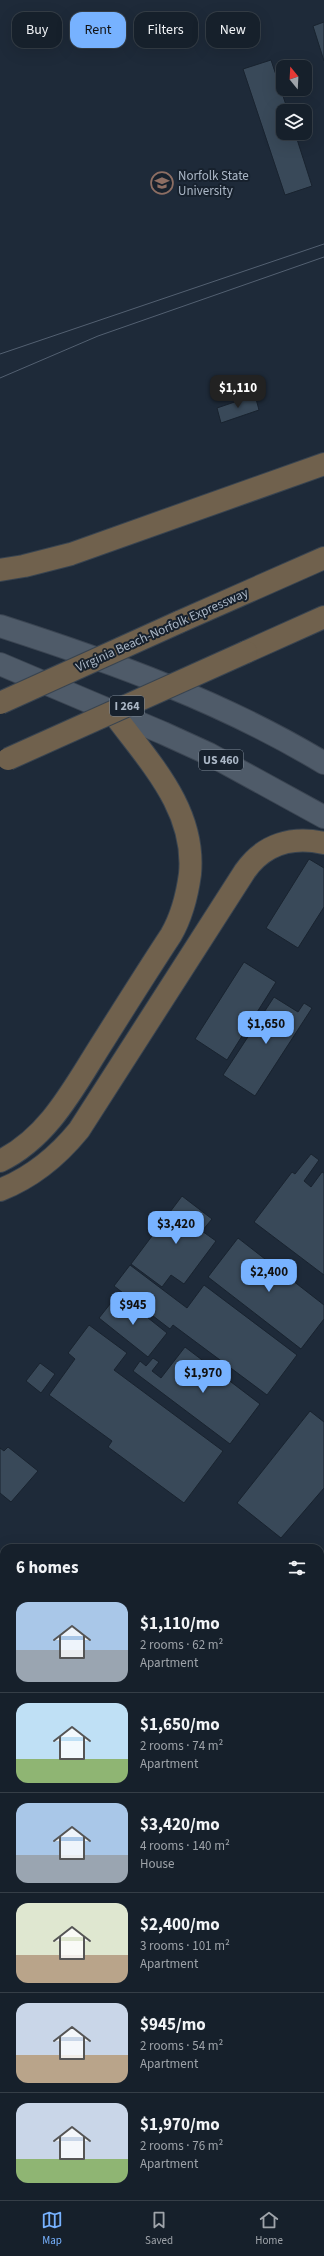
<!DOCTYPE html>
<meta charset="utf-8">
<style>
:root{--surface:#16202b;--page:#232d37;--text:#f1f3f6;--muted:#9ea3a9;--line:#353e47;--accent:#77b2ff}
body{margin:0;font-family:"Source Sans 3",sans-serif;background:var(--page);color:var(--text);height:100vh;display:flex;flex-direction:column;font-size:15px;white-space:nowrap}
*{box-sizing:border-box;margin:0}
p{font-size:13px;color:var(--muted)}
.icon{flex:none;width:22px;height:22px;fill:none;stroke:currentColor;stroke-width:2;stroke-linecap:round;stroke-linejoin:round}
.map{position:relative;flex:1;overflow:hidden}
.details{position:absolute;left:0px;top:1544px;width:324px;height:656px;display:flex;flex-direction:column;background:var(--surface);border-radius:12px 12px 0 0;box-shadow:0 4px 16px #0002,0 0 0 1px var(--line)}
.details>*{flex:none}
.guide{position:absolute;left:12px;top:12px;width:300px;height:36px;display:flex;gap:8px}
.needle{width:26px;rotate:342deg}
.buttons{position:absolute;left:276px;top:60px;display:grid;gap:8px}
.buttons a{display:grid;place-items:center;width:36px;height:36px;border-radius:8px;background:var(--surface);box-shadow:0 4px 16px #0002,0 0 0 1px var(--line);font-size:20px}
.price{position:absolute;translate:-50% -34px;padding:0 9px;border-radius:8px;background:var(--accent);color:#111;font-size:13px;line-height:26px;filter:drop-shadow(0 1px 2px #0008)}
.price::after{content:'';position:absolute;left:50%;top:24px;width:12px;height:9px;margin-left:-6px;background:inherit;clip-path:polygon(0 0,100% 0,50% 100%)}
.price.selected{background:#222;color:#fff}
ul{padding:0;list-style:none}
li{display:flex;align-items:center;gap:12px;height:100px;padding:0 16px}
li+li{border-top:1px solid var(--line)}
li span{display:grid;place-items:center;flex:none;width:112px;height:80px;border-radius:12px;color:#555}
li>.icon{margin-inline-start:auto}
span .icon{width:48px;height:48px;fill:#fffc;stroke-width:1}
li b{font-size:17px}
h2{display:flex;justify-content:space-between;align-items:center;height:48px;padding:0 16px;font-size:17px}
.pill{padding:0 14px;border-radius:12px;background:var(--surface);box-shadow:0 4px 16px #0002,0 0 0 1px var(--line);font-size:14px;line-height:36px}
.pill.selected{background:var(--accent);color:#111}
.tabs{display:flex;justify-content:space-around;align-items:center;height:56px;border-top:1px solid var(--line);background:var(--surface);font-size:11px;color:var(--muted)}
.tabs a{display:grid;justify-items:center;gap:2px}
.tabs .selected{color:var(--accent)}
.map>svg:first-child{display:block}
.water{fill:#2f4762}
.building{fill:#394959;stroke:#19232f}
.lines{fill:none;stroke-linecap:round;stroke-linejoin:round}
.primary-casing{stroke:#3b4552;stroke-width:24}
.motorway-casing{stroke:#394450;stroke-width:24}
.primary{stroke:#4f5b69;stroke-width:22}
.motorway{stroke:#70614d;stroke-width:22}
.tram{stroke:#536071;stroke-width:1}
.motorway-bridge-casing{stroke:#394450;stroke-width:24;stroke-linecap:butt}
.motorway-bridge{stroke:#70614d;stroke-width:22}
.labels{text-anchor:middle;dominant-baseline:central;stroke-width:4;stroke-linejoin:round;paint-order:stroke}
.shield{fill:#17212d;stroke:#7f8a98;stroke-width:1}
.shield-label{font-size:12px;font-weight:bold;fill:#abb7c6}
.poi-label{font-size:13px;fill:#abb7c6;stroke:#17212d;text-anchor:start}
.street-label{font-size:13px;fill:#abb7c6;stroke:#17212d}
</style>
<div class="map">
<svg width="324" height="2200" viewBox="0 0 324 2200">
<rect width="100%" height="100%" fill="#1e2a39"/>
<path class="water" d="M324,1606V2200H0V1939L4,1933V2196H320V1644L322,1642L320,1640V1609Z"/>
<g class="building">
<path d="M324,22V61L313,26Z"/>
<path d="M271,60L288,111H283V133H295L312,186L285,195L243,69Z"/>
<path d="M255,395L259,410L221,423L217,408Z"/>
<path d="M309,859L324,868V907L298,948L266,928Z"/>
<path d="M244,962L276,982L227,1060L195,1039Z"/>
<path d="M274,997L298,1012L304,1003L312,1008L255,1096L223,1075Z"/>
<path d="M311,1154L319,1160L304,1181L311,1187L322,1172L324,1173V1275L254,1222L292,1172L295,1174Z"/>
<path d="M182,1196L212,1219L202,1231L216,1241L184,1284L171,1275L162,1287L131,1264Z"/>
<path d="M238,1238L324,1305V1319L301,1349L208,1277Z"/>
<path d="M130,1265L187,1308L204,1285L297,1355L267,1395L173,1325L170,1329L114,1286Z"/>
<path d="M118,1294L167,1333L148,1357L99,1318Z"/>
<path d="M89,1325L127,1353L114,1370L223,1451L184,1503L108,1447L112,1441L49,1395L75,1359L68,1353Z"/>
<path d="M185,1347L260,1404L230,1444L133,1371L140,1361L146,1366L153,1358L159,1362L152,1371L161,1378Z"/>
<path d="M40,1363L55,1374L41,1393L26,1381Z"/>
<path d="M310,1411L324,1422V1488L281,1538L237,1503Z"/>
<path d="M8,1447L38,1471L11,1502L0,1493V1448L4,1451Z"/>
<path d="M4,1950V2009L0,2005V1955Z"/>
<path d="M0,2038L4,2041V2108L0,2114Z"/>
</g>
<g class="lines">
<g class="primary-casing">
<g id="primary">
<path d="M0,626C112,662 223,702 324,763"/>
<path d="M0,664L163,733L209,754L324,817"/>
</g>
</g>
<g class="motorway-casing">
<g id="motorway">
<path d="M0,570L24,566L71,554L324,464"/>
<path d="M179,622L324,558"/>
<path d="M246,652L324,617"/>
<path d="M0,1161C50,1137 75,1085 104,1040C126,1005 148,970 171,935C182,916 187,896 190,874C196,809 149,762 113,713"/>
<path d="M0,1190C33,1177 57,1157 79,1130L245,871C264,844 292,836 324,843"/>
</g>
</g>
<use href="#primary" class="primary"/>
<use href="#motorway" class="motorway"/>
<g class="tram">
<path d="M0,354L324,244"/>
<path d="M0,378L98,336L324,257"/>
</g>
<g class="motorway-bridge-casing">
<g id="motorway-bridge">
<path d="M0,703L179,622"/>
<path d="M8,759L246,652"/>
</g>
</g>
<use href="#motorway-bridge" class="motorway-bridge"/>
</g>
<defs>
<g id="university-ring" transform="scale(1.15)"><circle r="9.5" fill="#17212d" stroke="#8d6e63" stroke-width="1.5"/><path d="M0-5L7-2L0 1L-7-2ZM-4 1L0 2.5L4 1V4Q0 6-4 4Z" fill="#8d6e63"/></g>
</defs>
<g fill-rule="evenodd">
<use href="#university-ring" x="162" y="183"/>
</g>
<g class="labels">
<g class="shield">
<rect x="110" y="696" width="34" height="20" rx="3"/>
<rect x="199" y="750" width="44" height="20" rx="3"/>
</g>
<g class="shield-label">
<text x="127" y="706">I 264</text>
<text x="221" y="760">US 460</text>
</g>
<g class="poi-label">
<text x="178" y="176">Norfolk State<tspan x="178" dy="15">University</tspan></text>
</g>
<g class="street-label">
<text transform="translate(162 630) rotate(-24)">Virginia Beach-Norfolk Expressway</text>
</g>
</g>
</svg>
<div class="buttons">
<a><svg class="needle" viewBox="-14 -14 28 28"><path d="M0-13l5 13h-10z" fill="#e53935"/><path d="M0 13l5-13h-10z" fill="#9ea3a9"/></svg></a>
<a><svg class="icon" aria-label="layers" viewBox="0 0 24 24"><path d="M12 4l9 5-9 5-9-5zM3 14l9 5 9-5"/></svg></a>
</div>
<b class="price selected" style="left:238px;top:409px">$1,110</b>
<b class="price" style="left:266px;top:1045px">$1,650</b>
<b class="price" style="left:176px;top:1245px">$3,420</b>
<b class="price" style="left:269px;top:1293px">$2,400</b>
<b class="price" style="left:133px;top:1326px">$945</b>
<b class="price" style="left:203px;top:1394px">$1,970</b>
<div class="guide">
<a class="pill">Buy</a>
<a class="pill selected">Rent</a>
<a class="pill">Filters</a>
<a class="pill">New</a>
</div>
<section class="details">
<h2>6 homes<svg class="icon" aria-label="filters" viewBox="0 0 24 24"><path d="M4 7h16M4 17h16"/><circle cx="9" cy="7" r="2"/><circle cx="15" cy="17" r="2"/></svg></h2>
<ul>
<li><span style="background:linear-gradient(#a9c7e8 60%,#9aa5b1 0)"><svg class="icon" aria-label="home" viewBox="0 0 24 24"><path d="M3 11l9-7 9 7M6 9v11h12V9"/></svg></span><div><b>$1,110/mo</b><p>2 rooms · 62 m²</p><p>Apartment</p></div></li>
<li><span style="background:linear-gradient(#bfe0f5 70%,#8fb573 0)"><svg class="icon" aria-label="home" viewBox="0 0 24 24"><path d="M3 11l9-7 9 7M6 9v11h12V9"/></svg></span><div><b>$1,650/mo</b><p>2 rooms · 74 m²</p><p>Apartment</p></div></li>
<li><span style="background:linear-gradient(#a9c7e8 65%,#9aa5b1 0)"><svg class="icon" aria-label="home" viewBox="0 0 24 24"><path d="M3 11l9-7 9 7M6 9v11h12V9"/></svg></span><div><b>$3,420/mo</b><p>4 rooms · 140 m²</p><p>House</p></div></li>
<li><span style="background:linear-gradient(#dfe7d0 65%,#b9a48a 0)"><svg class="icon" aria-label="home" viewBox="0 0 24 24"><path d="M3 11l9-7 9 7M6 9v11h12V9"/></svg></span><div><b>$2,400/mo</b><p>3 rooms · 101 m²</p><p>Apartment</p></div></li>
<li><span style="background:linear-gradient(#c9d6e8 65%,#b9a48a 0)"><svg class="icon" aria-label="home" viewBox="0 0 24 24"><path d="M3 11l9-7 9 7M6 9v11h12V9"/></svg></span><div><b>$945/mo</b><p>2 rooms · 54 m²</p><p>Apartment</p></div></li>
<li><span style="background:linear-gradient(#c9d6e8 70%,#8fb573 0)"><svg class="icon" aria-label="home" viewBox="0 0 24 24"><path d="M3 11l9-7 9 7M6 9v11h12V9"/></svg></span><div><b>$1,970/mo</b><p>2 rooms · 76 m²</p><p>Apartment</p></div></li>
</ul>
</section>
</div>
<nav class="tabs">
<a class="selected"><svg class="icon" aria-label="map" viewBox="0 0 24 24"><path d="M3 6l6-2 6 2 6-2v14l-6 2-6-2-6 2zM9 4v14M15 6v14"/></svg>Map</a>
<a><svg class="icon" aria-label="saved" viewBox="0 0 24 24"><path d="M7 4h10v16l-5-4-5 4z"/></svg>Saved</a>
<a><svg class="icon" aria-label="home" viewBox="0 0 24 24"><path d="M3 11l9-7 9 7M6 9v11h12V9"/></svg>Home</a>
</nav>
